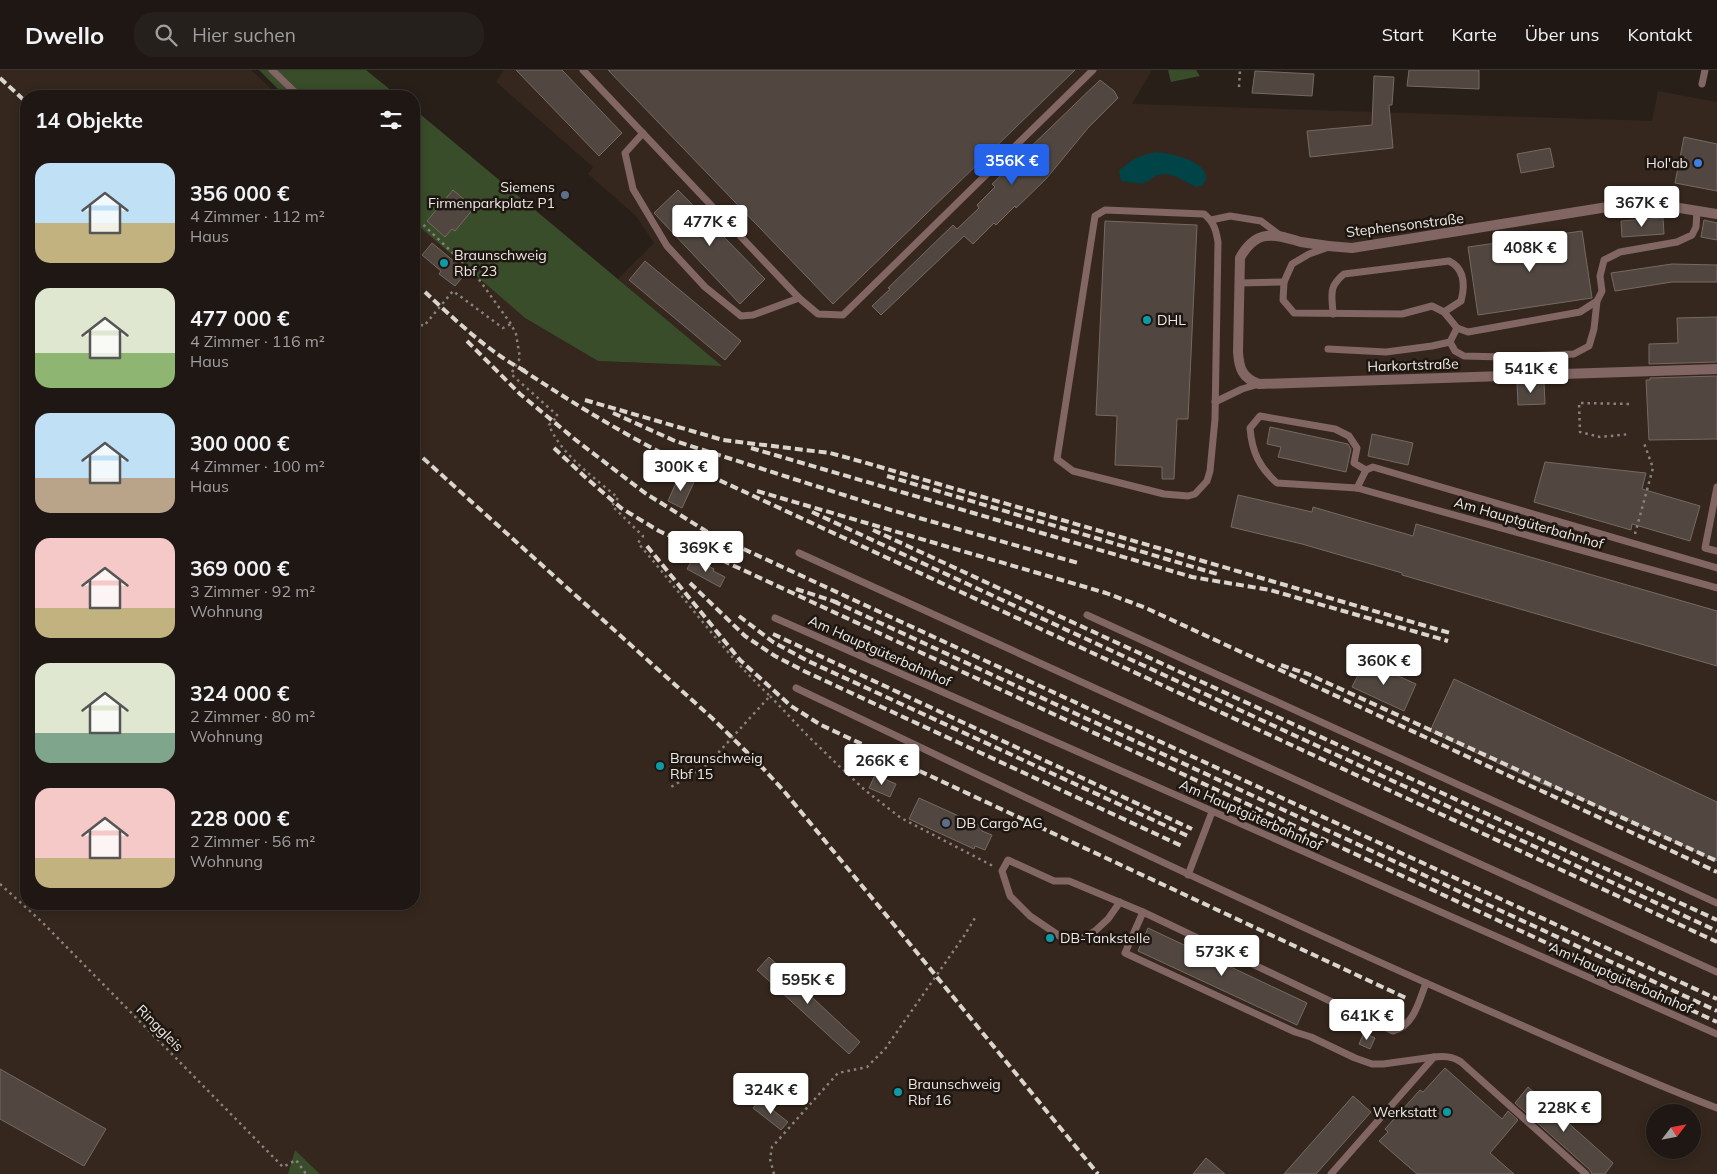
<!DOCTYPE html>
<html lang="de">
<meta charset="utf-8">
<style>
:root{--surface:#1e1713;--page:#26201c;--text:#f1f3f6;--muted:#a19fa0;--line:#3c3633;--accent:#2563eb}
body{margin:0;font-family:Mulish,sans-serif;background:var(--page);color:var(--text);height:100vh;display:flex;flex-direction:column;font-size:19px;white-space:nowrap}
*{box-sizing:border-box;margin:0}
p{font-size:16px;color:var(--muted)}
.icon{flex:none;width:28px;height:28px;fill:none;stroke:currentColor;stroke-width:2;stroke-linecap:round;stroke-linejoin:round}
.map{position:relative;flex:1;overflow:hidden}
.sheet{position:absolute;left:20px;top:20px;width:400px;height:820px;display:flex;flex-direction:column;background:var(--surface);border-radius:20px;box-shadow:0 2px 12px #0003,0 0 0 1px var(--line)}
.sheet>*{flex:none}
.needle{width:32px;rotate:58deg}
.buttons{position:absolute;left:1646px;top:1034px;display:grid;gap:10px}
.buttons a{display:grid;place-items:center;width:55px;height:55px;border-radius:50%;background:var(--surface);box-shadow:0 2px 12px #0003,0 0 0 1px var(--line);font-size:25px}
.price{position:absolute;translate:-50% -42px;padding:0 11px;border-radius:5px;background:#fff;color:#222;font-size:16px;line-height:32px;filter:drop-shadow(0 1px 2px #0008)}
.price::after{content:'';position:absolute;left:50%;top:30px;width:15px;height:11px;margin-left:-8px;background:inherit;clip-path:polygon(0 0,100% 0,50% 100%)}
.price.current{background:var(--accent);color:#fff}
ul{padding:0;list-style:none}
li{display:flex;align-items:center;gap:15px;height:125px;padding:0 15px}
li span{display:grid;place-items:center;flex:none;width:140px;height:100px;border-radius:15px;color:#555}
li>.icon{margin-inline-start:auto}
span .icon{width:60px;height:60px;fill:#fffc;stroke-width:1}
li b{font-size:21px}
h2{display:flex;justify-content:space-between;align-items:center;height:60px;padding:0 15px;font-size:21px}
header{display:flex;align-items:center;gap:30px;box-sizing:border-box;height:70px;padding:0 25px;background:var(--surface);border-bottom:1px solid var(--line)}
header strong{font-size:24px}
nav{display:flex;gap:28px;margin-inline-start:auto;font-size:18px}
.search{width:350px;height:45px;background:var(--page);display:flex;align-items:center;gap:12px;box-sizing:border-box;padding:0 18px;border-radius:20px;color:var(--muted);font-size:19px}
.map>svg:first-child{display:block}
.built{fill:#35271d;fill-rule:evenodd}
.green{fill:#394d2a}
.water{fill:#004448}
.building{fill:#514740;stroke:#756a63}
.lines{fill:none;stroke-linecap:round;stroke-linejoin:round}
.path{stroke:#89827d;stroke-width:2.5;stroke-dasharray:2.5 4;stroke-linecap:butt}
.lane{stroke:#816664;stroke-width:7}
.street{stroke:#816664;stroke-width:10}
.rail{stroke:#dbd5d0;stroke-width:4;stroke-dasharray:8 4;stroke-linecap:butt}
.shop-dot{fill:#3f7fe0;stroke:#1e1610;stroke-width:2}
.service-dot{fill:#5c6f8a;stroke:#1e1610;stroke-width:2}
.culture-dot{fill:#0f9aa8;stroke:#1e1610;stroke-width:2}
.labels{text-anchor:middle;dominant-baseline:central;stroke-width:5;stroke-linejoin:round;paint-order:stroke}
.poi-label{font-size:14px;fill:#efe9e5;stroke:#1e1610;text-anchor:start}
.street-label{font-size:14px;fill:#efe9e5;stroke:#1e1610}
</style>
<header>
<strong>Dwello</strong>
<div class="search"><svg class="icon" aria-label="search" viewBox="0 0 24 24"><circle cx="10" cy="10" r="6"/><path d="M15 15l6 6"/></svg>Hier suchen</div>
<nav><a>Start</a><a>Karte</a><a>Über uns</a><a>Kontakt</a></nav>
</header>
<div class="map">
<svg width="1717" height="1104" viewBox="0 0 1717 1104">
<rect width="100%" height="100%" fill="#281f19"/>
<path class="built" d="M0,0H251L279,26H26V834H414V152L525,248L598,291L722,296L618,209L654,173L636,146L588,104L593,97L496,12L504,0H1152L1132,34L1652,51L1658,21L1717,32V1104H320L295,1080L288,1104H0ZM1655,1042H1692V1080H1655Z"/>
<g class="green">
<path d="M259,0H366L398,26H285Z"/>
<path d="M1168,0H1196L1200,6L1171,12Z"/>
<path d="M414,39L722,296L598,291L525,248L414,152Z"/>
<path d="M295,1080L320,1104H288Z"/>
</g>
<path class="water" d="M1156,82C1168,83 1207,90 1206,108C1206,110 1204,113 1203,115L1196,117L1177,107L1167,104L1157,105L1143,114L1121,111L1119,101C1132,89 1139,86 1156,82Z"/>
<g class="building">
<path d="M516,0H562L622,63L599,86Z"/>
<path d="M608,0H1075L833,234Z"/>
<path d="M1409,0H1479V19L1407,16Z"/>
<path d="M1255,1L1314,4L1312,26L1252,23Z"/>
<path d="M1374,6L1394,7L1392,35H1389L1393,78L1310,87L1307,61L1372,55Z"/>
<path d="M1100,10L1114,21L1118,28L1088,58L1046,109L1016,138L1015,136L996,155L994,153L973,174L964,166L881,245L872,236L890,219L888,218L953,155L957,159L979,138L977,135L995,117L992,114Z"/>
<path d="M1684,67L1717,74V121L1675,113Z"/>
<path d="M1550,78L1554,97L1521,103L1517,84Z"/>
<path d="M453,120L474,138L455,161L452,159L445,167L427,151Z"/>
<path d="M678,120L765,209L740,234L654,143Z"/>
<path d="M1663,148L1664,164L1622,167L1621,151Z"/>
<path d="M1704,150L1717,153V170L1701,167Z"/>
<path d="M1105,151L1197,155L1188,349H1177L1174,409H1162V397L1115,395L1117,346L1096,345Z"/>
<path d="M1582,161L1592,228L1478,245L1468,177Z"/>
<path d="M432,173L467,202L455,216L439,204L441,201L422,185Z"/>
<path d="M645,191L741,271L725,290L629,210Z"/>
<path d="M1672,194L1717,195V212H1672L1615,221L1611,203Z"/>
<path d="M1717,247V292L1649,294V274L1678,273L1677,248Z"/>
<path d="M1717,306V369L1649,370L1646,310H1650V308Z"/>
<path d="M1544,312L1545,334L1518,335L1517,313Z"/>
<path d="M1270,357L1348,374L1351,379L1346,402L1278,387L1281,377L1267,374Z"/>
<path d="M1372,364L1413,373L1408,395L1368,386Z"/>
<path d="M1545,392L1646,403L1642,419L1700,436L1690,471L1632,454L1631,460L1534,432Z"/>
<path d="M679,406L694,412L682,438L668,431Z"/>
<path d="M1238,425L1312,442L1313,437L1413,466L1416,454L1717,541V596L1402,505V503L1302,474L1231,457Z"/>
<path d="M692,490L697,493L699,491L714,499L713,501L725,507L720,517L687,499Z"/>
<path d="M1365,591L1416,614L1404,641L1352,617Z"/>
<path d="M1454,609L1717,732V791L1552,715L1551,718L1430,661Z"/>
<path d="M875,705L896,714L890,727L869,718Z"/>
<path d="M919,728L983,757L982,761L992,765L985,780L975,776L974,779L909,749Z"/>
<path d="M1148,858L1307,933L1297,955L1138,881Z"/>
<path d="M769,887L860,972L849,984L757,900Z"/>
<path d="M1364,963L1375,968L1370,979L1359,974Z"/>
<path d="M1445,998L1502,1049L1508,1041L1518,1050L1490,1083L1514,1104H1417L1379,1071L1388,1062L1385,1059L1420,1020L1423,1022Z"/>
<path d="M0,999L106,1059L84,1096L0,1049Z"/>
<path d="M1528,1017L1613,1093L1605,1104H1592L1590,1100L1515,1033Z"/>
<path d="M1353,1026L1371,1042L1316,1104H1284Z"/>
<path d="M760,1030L788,1052L781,1060L753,1038Z"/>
<path d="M1206,1088L1225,1104H1193Z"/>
</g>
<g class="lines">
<g class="path">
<path d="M1239,17L1240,0"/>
<path d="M414,146L475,204L511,254L516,264L520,288L511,304L558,346L549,355C561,385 594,407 618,428L612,436L643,466L638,473C682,524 721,580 770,626L707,695L671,717"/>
<path d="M414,267L422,255L424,256L453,221L503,258L511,254"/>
<path d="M1629,334L1579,333L1580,362L1600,367L1630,364"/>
<path d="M1635,464L1653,398L1644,373"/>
<path d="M770,626L807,665L839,696L866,721L901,748L993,796"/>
<path d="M0,814L42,852L283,1097L296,1090L306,1104"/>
<path d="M774,1104L770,1089L772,1077L838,1003L867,997L885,979L964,866L975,848"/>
</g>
<g class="lane">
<path d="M272,0L299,26"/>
<path d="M583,0L799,228L818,244L843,245L1093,0"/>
<path d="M1702,14L1705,0"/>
<path d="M643,63L625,83L633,119L667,176L705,217L741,246L753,245L799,228"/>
<path d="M1105,140L1204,144C1214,152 1216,160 1218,172L1215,349L1210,401L1207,411L1195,424L1188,426L1164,424L1073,401L1057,389L1095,146Z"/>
<path d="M1211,150L1230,146L1261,151L1281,166"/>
<path d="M1329,177L1309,184L1292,194L1284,212L1283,230L1294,243L1402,244L1432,236L1444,242L1457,258L1468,262L1580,242L1597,231L1602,221L1600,206L1604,190L1620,182L1677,172L1692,165L1696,157L1697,141"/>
<path d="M1239,213L1284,212"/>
<path d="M1333,244C1332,225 1328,217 1344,204L1449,191C1465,199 1465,216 1461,231L1444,242"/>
<path d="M1457,258L1450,272L1455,281L1464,286L1503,287L1574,284L1589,276L1594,259L1597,231"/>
<path d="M1328,279L1386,282L1432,276L1450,272"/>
<path d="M1215,332L1242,319L1259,314"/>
<path d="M1366,400L1354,393L1357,378L1349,366L1335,359L1260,346L1250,358C1252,382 1259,397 1277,413L1357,418L1717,518"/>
<path d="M1717,417L1705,478L1717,481"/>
<path d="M1357,418L1366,400L1373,397L1717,498"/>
<path d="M799,483L1717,902"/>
<path d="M1087,545L1717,833"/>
<path d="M775,548L1717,964"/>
<path d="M796,618C1020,725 1243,832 1469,932C1551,968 1633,1006 1717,1038"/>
<path d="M1188,805L1212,742"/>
<path d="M1120,832L1108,849L1095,861L1081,869L1061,867L1030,846L1010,826L1002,801L1008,790L1054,811H1069L1143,842L1393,961C1414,956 1419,931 1426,913"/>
<path d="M1143,842L1125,883L1295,962L1311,967L1355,988L1372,994H1383L1434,987"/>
<path d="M1331,1104L1434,987C1444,986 1452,986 1461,992L1586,1104"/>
</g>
<path class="street" d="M1717,144L1661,135H1620L1352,178C1335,177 1318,175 1301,172C1290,169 1278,164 1266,166C1255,167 1245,178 1240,188L1238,282C1239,298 1242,308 1259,314L1717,299"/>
<g class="rail">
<path d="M0,8L26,32"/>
<path d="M425,222C454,249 492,285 527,302"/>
<path d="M467,271L520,324L577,371L645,423L709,463L1717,929"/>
<path d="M521,299C573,333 624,365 680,392L1717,872"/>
<path d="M585,330L723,370L830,383L863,392L1450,563"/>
<path d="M613,343L675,371L891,440L1078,493"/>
<path d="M554,378L584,406L621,438L659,461L1717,952"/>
<path d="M751,378L1192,507L1270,520L1448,571"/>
<path d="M414,380L712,648L760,695L783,720L905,868L1098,1104"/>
<path d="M887,406L1217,504"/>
<path d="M757,421L1106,523L1146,538L1717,802"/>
<path d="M812,442L1717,861"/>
<path d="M873,460L1717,850"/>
<path d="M647,476L740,590L791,636L821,655L1406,928"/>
<path d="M690,513L745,566L775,586L806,602L1184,777"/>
<path d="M796,519L839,533"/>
<path d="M833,531L1717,941"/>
<path d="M739,546L773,572L808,591L1188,766"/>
<path d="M773,564L1192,759"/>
<path d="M1281,595L1308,604L1717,791"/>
</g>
</g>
<circle class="shop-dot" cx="1698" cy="93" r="5"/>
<g class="service-dot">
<circle cx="565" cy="125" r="5"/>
<circle cx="946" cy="753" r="5"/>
</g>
<g class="culture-dot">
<circle cx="444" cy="193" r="5"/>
<circle cx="1147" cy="250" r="5"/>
<circle cx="660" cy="696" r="5"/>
<circle cx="1050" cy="868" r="5"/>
<circle cx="898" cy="1022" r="5"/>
<circle cx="1447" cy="1042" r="5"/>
</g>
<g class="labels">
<g class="poi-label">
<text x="1688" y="93" text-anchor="end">Hol'ab</text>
<text x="555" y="117" text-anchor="end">Siemens<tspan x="555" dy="16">Firmenparkplatz P1</tspan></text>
<text x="454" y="185">Braunschweig<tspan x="454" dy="16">Rbf 23</tspan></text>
<text x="1157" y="250">DHL</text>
<text x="670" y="688">Braunschweig<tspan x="670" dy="16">Rbf 15</tspan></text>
<text x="956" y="753">DB Cargo AG</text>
<text x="1060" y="868">DB-Tankstelle</text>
<text x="908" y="1014">Braunschweig<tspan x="908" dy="16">Rbf 16</tspan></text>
<text x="1437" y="1042" text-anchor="end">Werkstatt</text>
</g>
<g class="street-label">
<text transform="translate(1405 155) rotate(-7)">Stephensonstraße</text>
<text transform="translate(1413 295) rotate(-2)">Harkortstraße</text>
<text transform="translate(1529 453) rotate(16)">Am Hauptgüterbahnhof</text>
<text transform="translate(880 581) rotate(24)">Am Hauptgüterbahnhof</text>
<text transform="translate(1251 745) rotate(24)">Am Hauptgüterbahnhof</text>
<text transform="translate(1621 908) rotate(24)">Am Hauptgüterbahnhof</text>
<text transform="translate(160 958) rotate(45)">Ringgleis</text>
</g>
</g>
</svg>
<div class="buttons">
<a><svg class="needle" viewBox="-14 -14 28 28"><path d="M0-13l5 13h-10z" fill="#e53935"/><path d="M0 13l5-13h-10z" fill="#a19fa0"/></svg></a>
</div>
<b class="price current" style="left:1012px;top:116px">356K €</b>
<b class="price" style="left:1642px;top:158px">367K €</b>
<b class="price" style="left:710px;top:177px">477K €</b>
<b class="price" style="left:1530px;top:203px">408K €</b>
<b class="price" style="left:1531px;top:324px">541K €</b>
<b class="price" style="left:681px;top:422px">300K €</b>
<b class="price" style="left:706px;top:503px">369K €</b>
<b class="price" style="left:1384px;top:616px">360K €</b>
<b class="price" style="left:882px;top:716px">266K €</b>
<b class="price" style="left:1222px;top:907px">573K €</b>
<b class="price" style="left:808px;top:935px">595K €</b>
<b class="price" style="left:1367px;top:971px">641K €</b>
<b class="price" style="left:771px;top:1045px">324K €</b>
<b class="price" style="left:1564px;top:1063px">228K €</b>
<section class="sheet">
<h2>14 Objekte<svg class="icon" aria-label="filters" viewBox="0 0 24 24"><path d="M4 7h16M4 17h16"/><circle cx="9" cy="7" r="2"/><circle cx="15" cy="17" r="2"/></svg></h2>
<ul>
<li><span style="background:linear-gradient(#bfe0f5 60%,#c2b280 0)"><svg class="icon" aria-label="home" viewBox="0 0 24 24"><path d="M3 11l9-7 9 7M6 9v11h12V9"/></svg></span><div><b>356 000 €</b><p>4 Zimmer · 112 m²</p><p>Haus</p></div></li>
<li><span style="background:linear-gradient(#dfe7d0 65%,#8fb573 0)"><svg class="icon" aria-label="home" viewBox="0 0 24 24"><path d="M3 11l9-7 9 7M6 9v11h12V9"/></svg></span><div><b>477 000 €</b><p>4 Zimmer · 116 m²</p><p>Haus</p></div></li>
<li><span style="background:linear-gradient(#bfe0f5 65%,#b9a48a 0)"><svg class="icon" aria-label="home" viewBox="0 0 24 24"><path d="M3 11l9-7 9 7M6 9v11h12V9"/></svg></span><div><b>300 000 €</b><p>4 Zimmer · 100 m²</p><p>Haus</p></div></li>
<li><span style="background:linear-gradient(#f6c9c9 70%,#c2b280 0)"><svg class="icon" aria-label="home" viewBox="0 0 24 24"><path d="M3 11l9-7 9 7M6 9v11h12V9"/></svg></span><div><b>369 000 €</b><p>3 Zimmer · 92 m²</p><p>Wohnung</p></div></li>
<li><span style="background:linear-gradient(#dfe7d0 70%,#7fa58c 0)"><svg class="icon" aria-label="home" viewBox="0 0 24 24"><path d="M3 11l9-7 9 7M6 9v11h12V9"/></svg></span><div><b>324 000 €</b><p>2 Zimmer · 80 m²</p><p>Wohnung</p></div></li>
<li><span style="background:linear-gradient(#f6c9c9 70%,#c2b280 0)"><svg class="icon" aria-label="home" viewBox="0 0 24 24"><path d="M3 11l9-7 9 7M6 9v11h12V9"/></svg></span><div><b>228 000 €</b><p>2 Zimmer · 56 m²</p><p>Wohnung</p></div></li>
</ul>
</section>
</div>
